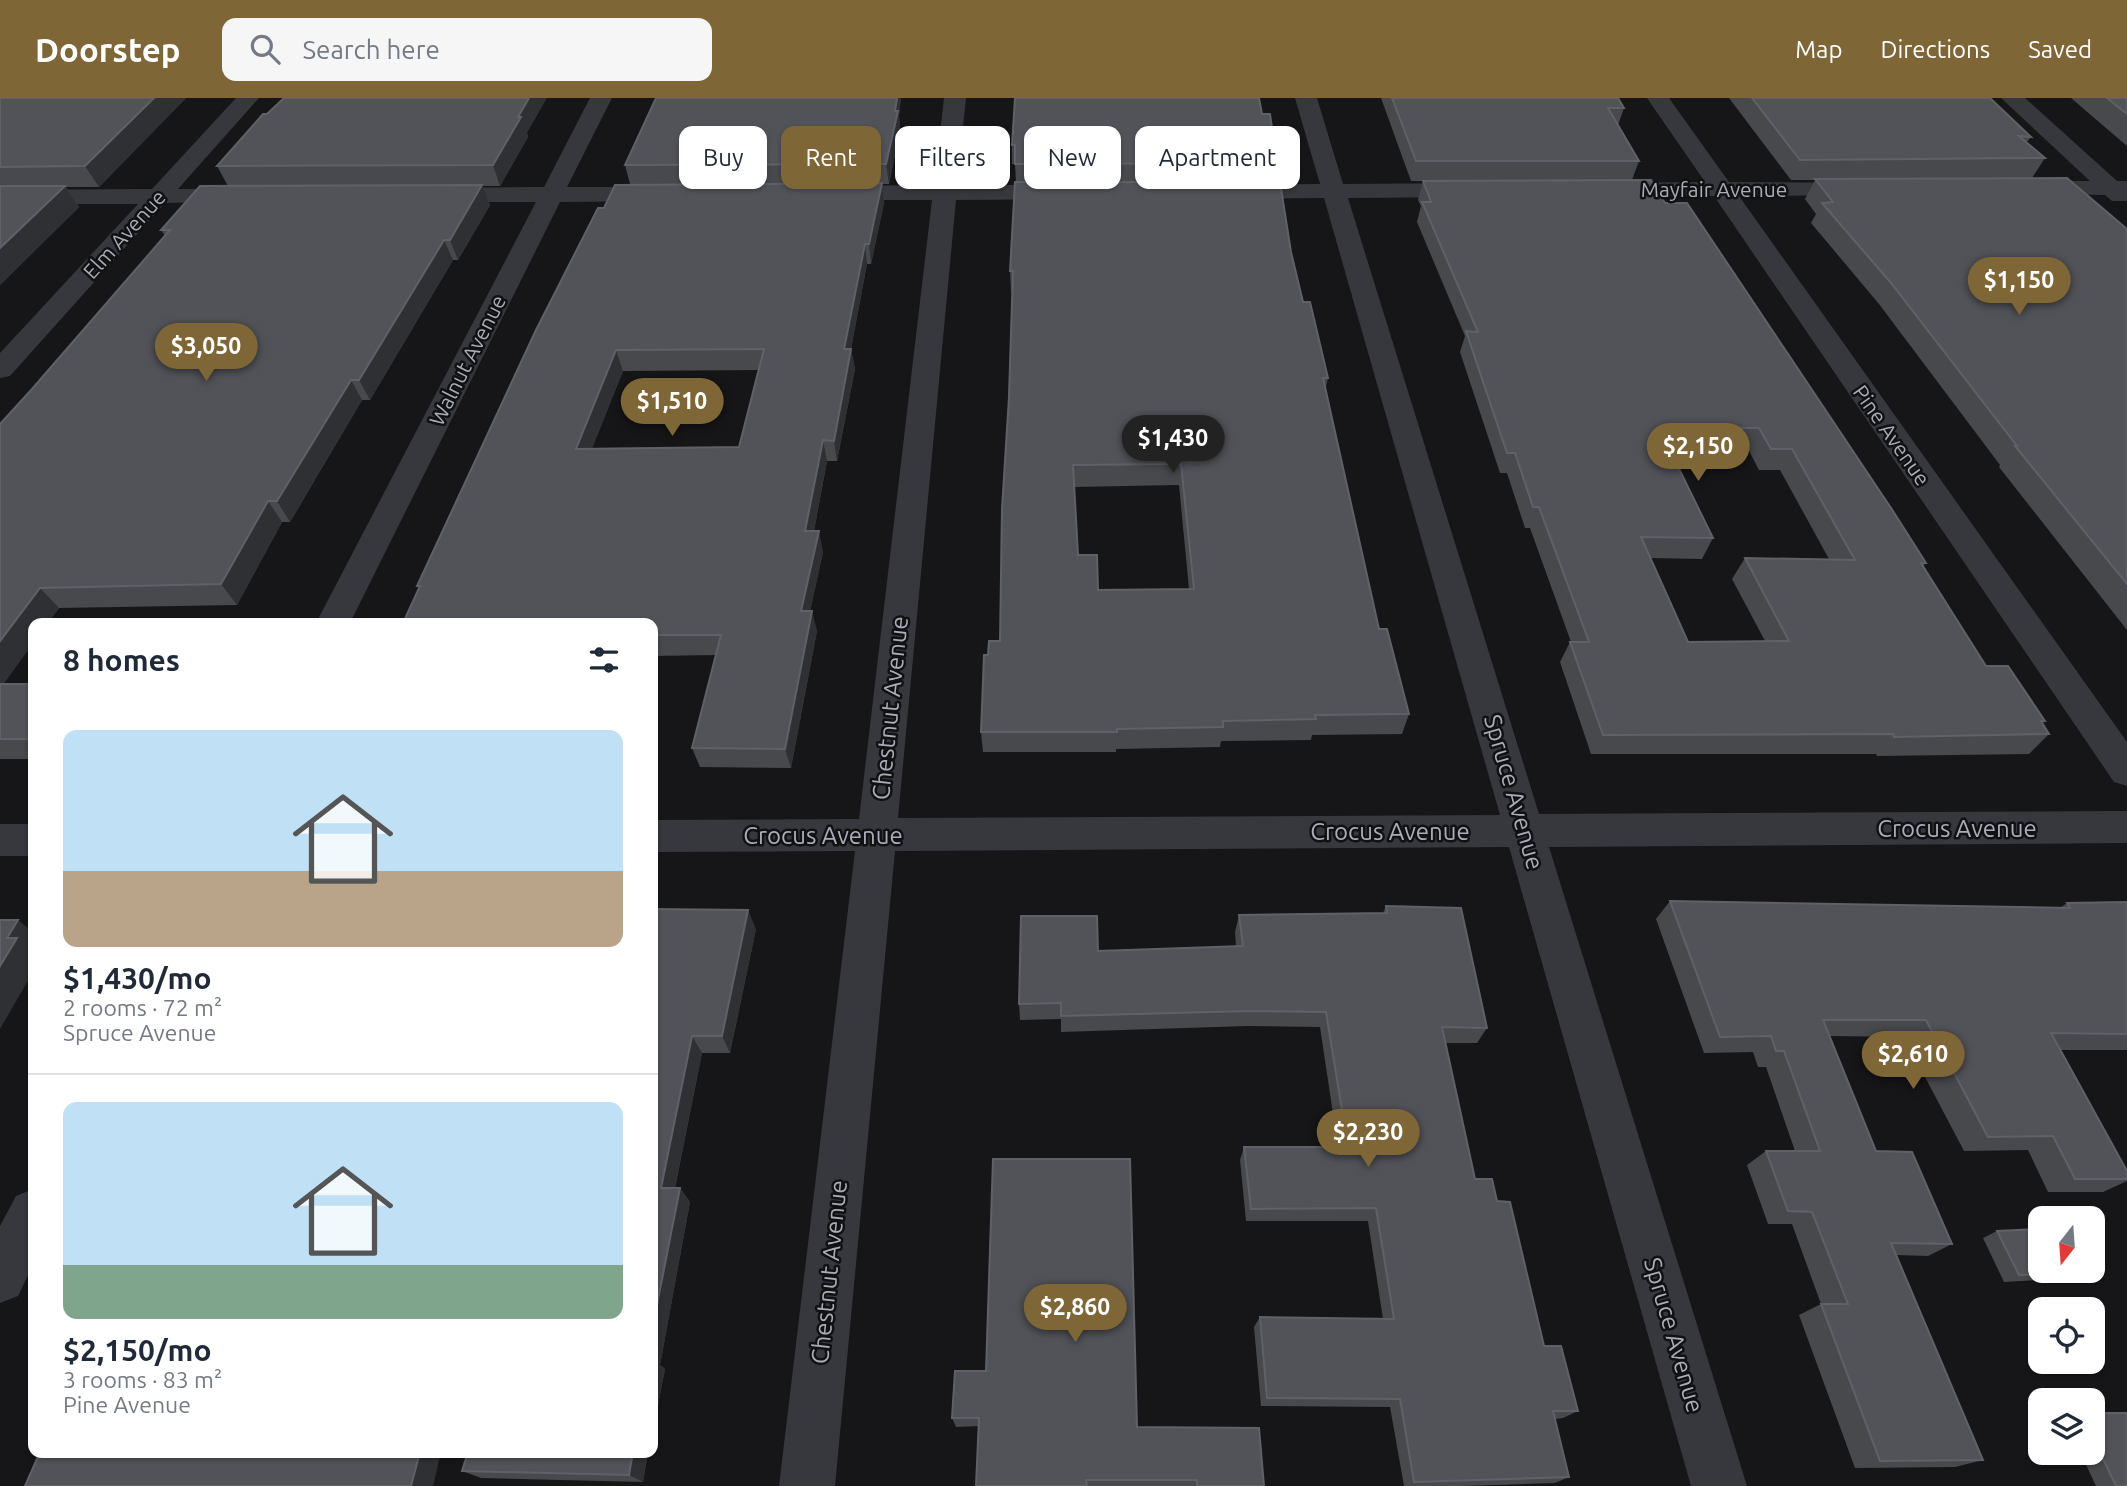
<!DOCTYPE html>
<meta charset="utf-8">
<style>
:root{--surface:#fff;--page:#f6f6f7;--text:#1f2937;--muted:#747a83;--line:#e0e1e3;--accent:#7e6636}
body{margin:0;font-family:Ubuntu,sans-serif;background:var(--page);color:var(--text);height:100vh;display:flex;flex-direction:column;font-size:26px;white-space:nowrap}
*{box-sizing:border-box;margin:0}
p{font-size:23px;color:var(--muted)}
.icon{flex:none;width:38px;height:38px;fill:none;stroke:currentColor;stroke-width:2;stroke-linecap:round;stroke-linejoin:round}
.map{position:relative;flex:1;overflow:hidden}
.sheet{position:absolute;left:28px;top:520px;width:630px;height:840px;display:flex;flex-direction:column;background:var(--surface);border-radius:14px;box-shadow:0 2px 5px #0004}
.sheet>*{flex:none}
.guide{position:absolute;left:679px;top:28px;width:665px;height:63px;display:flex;gap:14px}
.needle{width:46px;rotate:197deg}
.controls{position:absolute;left:2028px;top:1108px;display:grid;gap:14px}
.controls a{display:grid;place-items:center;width:77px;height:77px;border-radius:14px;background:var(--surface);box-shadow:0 2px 5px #0004;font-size:35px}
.price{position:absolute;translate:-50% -60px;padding:0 16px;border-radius:24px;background:var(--accent);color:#fff;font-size:23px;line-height:46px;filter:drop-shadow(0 2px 4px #0008)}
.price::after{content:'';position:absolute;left:50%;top:42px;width:21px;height:16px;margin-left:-10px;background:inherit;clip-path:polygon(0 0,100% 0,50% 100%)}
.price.selected{background:#222;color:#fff}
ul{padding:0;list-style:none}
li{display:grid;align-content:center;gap:14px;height:371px;padding:0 35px}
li+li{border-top:2px solid var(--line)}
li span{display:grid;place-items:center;height:217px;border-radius:14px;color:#555}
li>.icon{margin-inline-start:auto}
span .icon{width:126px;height:126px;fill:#fffc;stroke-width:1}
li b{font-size:30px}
h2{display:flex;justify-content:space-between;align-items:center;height:84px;padding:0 35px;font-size:30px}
.pill{padding:0 24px;border-radius:14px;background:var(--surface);box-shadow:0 2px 5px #0004;font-size:24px;line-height:63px}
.pill.selected{background:var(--accent);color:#fff}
header{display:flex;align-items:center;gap:42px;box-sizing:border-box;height:98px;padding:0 35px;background:var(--accent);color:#fff}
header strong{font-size:33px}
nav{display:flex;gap:38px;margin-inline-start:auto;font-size:24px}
.search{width:490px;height:63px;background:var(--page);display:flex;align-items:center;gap:18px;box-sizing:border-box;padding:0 24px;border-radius:14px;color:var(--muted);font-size:26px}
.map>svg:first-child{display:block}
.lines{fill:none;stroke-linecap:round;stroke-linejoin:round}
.minor{fill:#37383d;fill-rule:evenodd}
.wall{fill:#47494d;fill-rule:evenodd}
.shaded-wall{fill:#2f3033}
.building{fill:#525359;stroke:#5f6168;stroke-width:2;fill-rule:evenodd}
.labels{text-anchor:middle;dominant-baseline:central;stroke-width:5;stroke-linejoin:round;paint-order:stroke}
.far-street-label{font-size:21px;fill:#a8adb8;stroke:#111113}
.street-label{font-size:24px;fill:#a8adb8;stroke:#111113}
</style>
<header>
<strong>Doorstep</strong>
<div class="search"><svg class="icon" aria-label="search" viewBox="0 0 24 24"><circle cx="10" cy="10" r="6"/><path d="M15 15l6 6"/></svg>Search here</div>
<nav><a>Map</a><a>Directions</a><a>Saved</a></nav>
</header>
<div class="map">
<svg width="2127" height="1388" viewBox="0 0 2127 1388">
<rect width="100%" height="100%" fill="#161618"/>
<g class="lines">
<g class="minor">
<path d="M236,0H259L178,91H243L251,93L255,98L251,103L165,105L10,278L0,280V255L138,106H0V92L152,91Z"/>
<path d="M590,0H612L567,89H663L671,91L675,96L671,101L663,103L560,104L350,525H316L536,104H433L425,102L421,97L425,92L433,90L544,89Z"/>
<path d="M944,0H966L957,87H1065L1073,89L1077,94L1073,99L1065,101L956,102L898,720L1500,717L1324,100L1231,101L1223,99L1219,94L1223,89L1231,87L1320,86L1295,0H1317L1343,86L1475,85L1483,87L1487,92L1483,97L1475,99L1348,100L1539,716L2127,713V745L1549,749L1747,1388H1691L1509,749L895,753L835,1388H779L855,753L653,754V722L859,721L932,102H832L824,100L820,95L824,90L832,88L934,87Z"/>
<path d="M1647,0H1669L1729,84L1871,85L1875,90L1871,95L1863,97L1739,98L2127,644V688L2114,684L1714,98L1597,97L1593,92L1597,87L1605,85L1705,84Z"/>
<path d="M2001,0H2025L2117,83H2127V103H2112L2105,97L2017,95L2013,90L2017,85L2025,83H2090Z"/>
<rect x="0" y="726" width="33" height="32"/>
<path d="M33,1091V1167L18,1198L0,1205V1128L16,1098Z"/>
</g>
</g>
<g class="wall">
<path d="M0,0H186L99,89H66L79,109L0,187Z"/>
<path d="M656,0H901L899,17L900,32L889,86H882L884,105L871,166H867L851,251L855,271L837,363H827L814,433L823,454L810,513L817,533L791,670L700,669L692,650L716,557L653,558V525L419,491L417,488L604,110L630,86L625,67ZM759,272L739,349L592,350L623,273Z"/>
<path d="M1381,0H1618L1624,10L1618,27L1639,63L1632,82L1665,105L1926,465L1923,468L1986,568L2045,623L2042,626L2049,636L2029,656L1877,658L1876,656H1591L1560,564L1570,544H1571L1530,430H1525L1507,375H1500L1460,254L1465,238L1417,124L1421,108L1418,102L1423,83H1411ZM1670,351H1748L1759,372H1780L1829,461L1745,460L1732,481L1765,543L1688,544L1650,460L1702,461L1713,440Z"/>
<path d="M1729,0H1990L2031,39L2026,45L2045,60L2032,80L2127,131V532L1999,369L2000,367L1879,206L1811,125L1816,116L1805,101L1815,82H1791Z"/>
<path d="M2071,0H2127V48Z"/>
<path d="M1262,16L1277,65L1275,84L1303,204L1328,280L1325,292L1379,531L1409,616L1402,636L1312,637L1311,642L1221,643L1220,649L1116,651V654H983L981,634L988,557L1000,543L1012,194H1011L1010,173L1016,84L1015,66H1012V47ZM1179,387L1189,491L1098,492L1078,457L1074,389Z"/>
<path d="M527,35L528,39L500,88H482L490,107L458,162H453L370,302H362L290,424H282L237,507L59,510L48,525H33V545L3,586H33V661H0V326L32,291L165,138L161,132L228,88L217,68Z"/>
<path d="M1670,803L2060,810L2067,805L2127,804V952H2060L2127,1073V1083L2103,1094H2048L2028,1052L1964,1053L1904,939L1830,938L1876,1053L1952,1146L1928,1158L1896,1157L1983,1362L1955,1369L1855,1370L1799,1217L1821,1206L1792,1126H1768L1747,1067L1766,1053H1795L1766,969H1758L1753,954L1704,955L1656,821Z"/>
<path d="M1386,808L1487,930L1477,945H1445L1475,1081L1497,1103L1544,1248L1578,1313L1563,1320L1555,1321L1569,1379L1555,1385L1463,1388H1404L1390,1309L1261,1308L1254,1229L1260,1219L1383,1221L1368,1123H1246L1240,1062L1244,1049H1338L1320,929L1247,928L1061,934V921L1020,922L1019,906L1236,849L1235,834L1239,817L1383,815Z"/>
<path d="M653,811L756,831L730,955H702L675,1090H680L690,1104L660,1267L665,1271L653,1332Z"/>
<path d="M1997,1133L2092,1174L2076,1180L2004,1184L1983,1140Z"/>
<path d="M955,1273L1137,1329L1263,1388H976L979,1328L956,1329L952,1320Z"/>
<path d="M2093,1315L2127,1388H2096L2080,1354H2093Z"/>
<path d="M468,1354H648L643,1384L481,1380L462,1373Z"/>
</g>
<g class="shaded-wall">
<path d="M154,0H186L99,89L85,68Z"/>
<path d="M529,0H547L527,35L528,39L500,88L493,67L518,19Z"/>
<path d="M897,0H901L899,17L900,32L889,86L886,66Z"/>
<path d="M882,85L884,105L871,166L869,146Z"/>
<path d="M482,87L490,107L458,162L450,142Z"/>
<path d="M65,88L79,109L0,187V150Z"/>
<path d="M444,142L453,162L370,302L359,282Z"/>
<path d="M865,146L867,166L851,251L855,271L837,363L834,343L844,251Z"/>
<path d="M616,252L623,273L584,371L576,351Z"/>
<path d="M351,282L362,302L290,424L277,403Z"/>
<path d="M823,342L827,363L810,454L805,433Z"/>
<path d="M268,403L282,424L237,507L221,486Z"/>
<path d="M819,433L823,454L806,533L801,513Z"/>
<path d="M40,490L59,510L48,525H33V545L0,591V543Z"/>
<path d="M812,513L817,533L791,670L785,651Z"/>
<path d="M748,812L756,831L730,955L722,938Z"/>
<path d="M18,822L33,834V874L0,931V868L7,840Z"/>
<path d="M692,938L702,955L672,1104L661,1090Z"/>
<path d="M680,1090L690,1104L660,1267L665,1271L653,1332V1227Z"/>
<path d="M420,1354H441L433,1388H411Z"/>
<path d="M633,1354H648L643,1384L629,1377Z"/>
</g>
<g class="building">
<path d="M0,0H154L85,68L0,69Z"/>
<path d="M284,0H529L518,19H521L493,67L217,68L263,16H267Z"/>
<path d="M656,0H897L895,13H898L886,66L625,67Z"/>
<path d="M1015,0H1259L1262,16H1270L1277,65L1015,66V47H1012Z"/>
<path d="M1392,0H1618L1624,10H1608L1639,63H1416Z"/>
<path d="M1752,0H1990L2031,39L2019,38L2045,60L1800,62Z"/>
<path d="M2107,0H2127V16Z"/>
<path d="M2067,80L2127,131V486L2015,348H2017L1891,185L1822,105L1833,104L1815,81Z"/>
<path d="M1651,82L1665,105H1687L1893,413L1926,465H1921L1986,568H2008L2045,623H2041L2049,636L1894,639L1893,636L1603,637L1570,544H1589L1539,409H1533L1515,355H1507L1466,233L1478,234L1422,104H1431L1423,83ZM1659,330H1759L1771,351H1792L1855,462L1745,460L1789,543L1688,544L1641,439L1713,440Z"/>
<path d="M1015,84H1280L1291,154L1303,204H1310L1328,280H1323L1379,531H1387L1409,616L1315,617L1316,621L1223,623V629L1117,631V634H981L984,557H988L989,543H1000L1002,411L1009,299L1013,173H1010ZM1181,366L1194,491L1098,492L1097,457H1078L1073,367Z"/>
<path d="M882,85L869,146H865L844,251H851L834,343L823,342L805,433H819L801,513H812L785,651L692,650L721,537H653V525H403L420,488H417L536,232L598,110H604L615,87ZM764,251L739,349L576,351L616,252Z"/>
<path d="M482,87L450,142H444L359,282H351L277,403H268L221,486L40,490L0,543V326L32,291L170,132H161L200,88Z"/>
<path d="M0,88H65L0,150Z"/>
<rect x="0" y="586" width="33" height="55"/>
<path d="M1670,803L2070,810L2067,805L2127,804V936L2051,935L2127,1073V1081H2075L2053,1038L1988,1039L1926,922H1823L1876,1053L1912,1054L1952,1146L1891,1145L1983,1362L1880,1363L1821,1206H1848L1812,1114L1788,1113L1766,1053H1820L1784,953H1776L1771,938L1720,939Z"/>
<path d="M1386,808L1461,810L1487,930L1442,929L1475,1081H1492L1497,1103L1510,1104L1544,1248H1561L1578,1313H1553L1569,1379L1414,1384L1400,1301L1267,1300L1260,1219L1394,1221L1376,1110L1251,1111L1244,1049H1348L1326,914L1251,913L1061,918V905L1019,906L1021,818H1097L1098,853L1243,848L1239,817L1387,815Z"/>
<path d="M653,811L748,812L722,938H692L661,1090H680L653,1227Z"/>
<path d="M0,822H18L7,840H17L0,868Z"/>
<path d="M993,1061H1130L1137,1329L1259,1330L1264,1388H1197V1382H1086L1087,1388H976L979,1320H952L955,1273H986Z"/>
<path d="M2040,1131V1172H2091L2092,1174L2019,1177L1997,1133Z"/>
<path d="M2093,1315H2127V1388H2116L2093,1340Z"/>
<path d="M40,1354H420L411,1388H25Z"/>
<path d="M468,1354H633L629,1377L462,1373Z"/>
</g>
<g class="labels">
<g class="far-street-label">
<text x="1714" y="91">Mayfair Avenue</text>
<text transform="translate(124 136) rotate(-48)">Elm Avenue</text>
<text transform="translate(467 262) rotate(-63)">Walnut Avenue</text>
<text transform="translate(1892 337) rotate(55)">Pine Avenue</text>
</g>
<g class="street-label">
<text transform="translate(890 610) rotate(-84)">Chestnut Avenue</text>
<text transform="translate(1514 694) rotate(74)">Spruce Avenue</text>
<text x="1957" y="730">Crocus Avenue</text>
<text x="1390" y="733">Crocus Avenue</text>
<text x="823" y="737">Crocus Avenue</text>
<text transform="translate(829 1174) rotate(-84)">Chestnut Avenue</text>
<text transform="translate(1674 1237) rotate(74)">Spruce Avenue</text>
</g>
</g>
</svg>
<div class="controls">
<a><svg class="needle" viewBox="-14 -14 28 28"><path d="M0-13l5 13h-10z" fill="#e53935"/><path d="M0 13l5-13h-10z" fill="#747a83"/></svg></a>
<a><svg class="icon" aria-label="locate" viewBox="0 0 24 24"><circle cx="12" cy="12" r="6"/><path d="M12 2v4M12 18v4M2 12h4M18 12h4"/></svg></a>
<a><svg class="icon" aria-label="layers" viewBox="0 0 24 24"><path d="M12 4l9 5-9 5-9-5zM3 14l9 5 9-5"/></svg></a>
</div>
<b class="price" style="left:2019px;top:219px">$1,150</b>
<b class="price" style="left:206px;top:285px">$3,050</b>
<b class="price" style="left:672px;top:340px">$1,510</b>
<b class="price selected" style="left:1173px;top:377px">$1,430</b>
<b class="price" style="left:1698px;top:385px">$2,150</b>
<b class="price" style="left:1913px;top:993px">$2,610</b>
<b class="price" style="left:1368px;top:1071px">$2,230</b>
<b class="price" style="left:1075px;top:1246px">$2,860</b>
<div class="guide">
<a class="pill">Buy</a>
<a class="pill selected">Rent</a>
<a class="pill">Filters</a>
<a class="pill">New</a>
<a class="pill">Apartment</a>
</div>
<section class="sheet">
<h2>8 homes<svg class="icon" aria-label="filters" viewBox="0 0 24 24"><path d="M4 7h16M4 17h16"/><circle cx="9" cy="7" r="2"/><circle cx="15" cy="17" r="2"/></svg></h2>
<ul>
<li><span style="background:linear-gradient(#bfe0f5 65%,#b9a48a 0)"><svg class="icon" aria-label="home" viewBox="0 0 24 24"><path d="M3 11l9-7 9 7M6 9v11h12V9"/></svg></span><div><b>$1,430/mo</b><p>2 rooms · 72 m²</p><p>Spruce Avenue</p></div></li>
<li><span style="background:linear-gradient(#bfe0f5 75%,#7fa58c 0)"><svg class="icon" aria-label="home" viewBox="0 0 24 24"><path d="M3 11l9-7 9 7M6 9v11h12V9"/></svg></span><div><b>$2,150/mo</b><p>3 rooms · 83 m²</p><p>Pine Avenue</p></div></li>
</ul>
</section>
</div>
